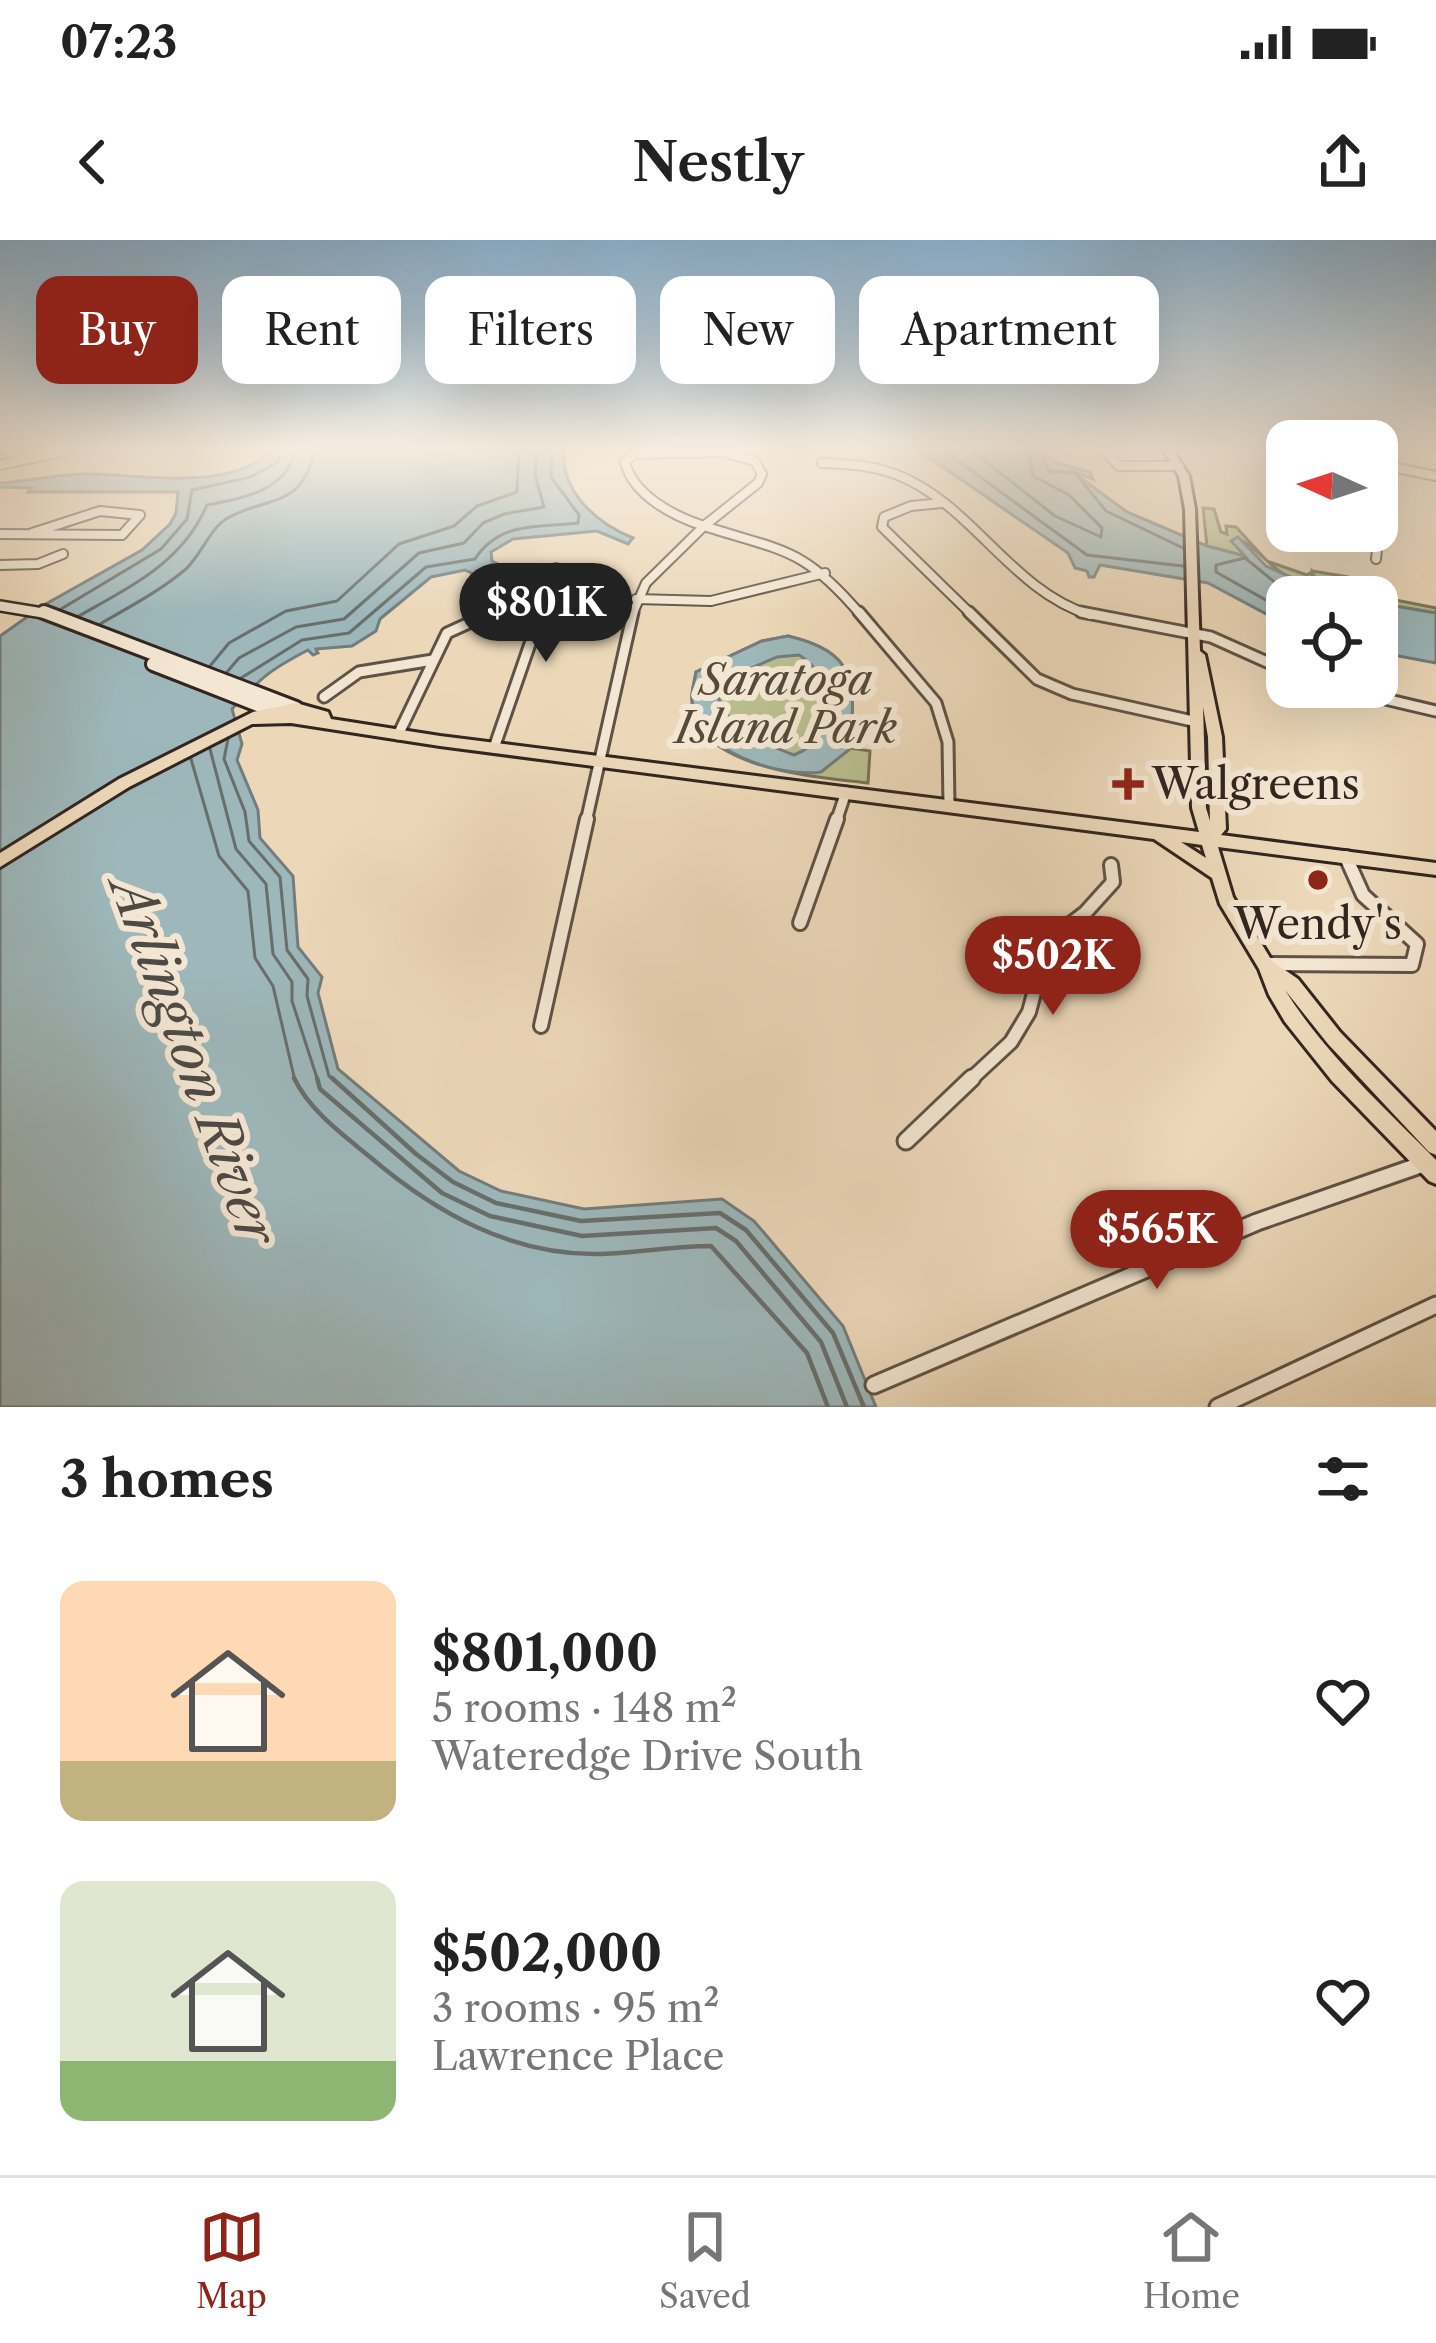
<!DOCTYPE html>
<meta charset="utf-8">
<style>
:root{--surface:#fff;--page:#f2f2f2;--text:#222;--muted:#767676;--line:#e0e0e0;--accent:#8f2418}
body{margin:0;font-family:"Libre Caslon Text",serif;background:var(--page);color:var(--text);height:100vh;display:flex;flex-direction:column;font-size:45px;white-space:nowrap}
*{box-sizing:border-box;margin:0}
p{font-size:39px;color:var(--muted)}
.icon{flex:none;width:66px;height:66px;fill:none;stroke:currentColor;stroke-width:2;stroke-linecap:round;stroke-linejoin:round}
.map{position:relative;height:1167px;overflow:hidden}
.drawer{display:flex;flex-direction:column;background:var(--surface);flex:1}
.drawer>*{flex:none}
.banner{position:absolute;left:36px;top:36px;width:1365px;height:108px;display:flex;gap:24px}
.needle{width:78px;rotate:273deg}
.buttons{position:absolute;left:1266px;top:180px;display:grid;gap:24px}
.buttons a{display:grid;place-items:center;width:132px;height:132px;border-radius:24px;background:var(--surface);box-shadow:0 12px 48px #0002;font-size:60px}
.price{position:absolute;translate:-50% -102px;padding:0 27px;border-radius:42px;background:var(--accent);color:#fff;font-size:39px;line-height:78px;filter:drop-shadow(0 3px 6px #0008)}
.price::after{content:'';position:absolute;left:50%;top:72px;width:36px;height:27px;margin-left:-18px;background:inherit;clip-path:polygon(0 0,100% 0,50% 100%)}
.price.active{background:#222;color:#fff}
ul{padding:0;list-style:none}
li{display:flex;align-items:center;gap:36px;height:300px;padding:0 60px}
li span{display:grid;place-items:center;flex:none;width:336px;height:240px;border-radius:24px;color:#555}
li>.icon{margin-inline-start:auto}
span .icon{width:144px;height:144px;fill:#fffc;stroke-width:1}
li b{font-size:51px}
h2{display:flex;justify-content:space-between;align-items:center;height:144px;padding:0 60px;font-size:51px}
.pill{padding:0 42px;border-radius:24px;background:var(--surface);box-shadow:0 12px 48px #0002;font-size:42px;line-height:108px}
.pill.active{background:var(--accent);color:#fff}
.status{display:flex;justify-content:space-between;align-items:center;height:84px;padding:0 60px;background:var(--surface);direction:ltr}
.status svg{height:33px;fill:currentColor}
header{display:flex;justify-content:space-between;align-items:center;height:156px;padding:0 60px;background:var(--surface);font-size:54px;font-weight:600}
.menu{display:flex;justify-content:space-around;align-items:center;height:168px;border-top:3px solid var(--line);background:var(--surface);font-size:33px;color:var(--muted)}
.menu a{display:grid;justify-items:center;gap:6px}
.menu .active{color:var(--accent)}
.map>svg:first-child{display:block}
.green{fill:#b9be8f;stroke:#767257;stroke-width:3}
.water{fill:#9db7ba;stroke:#727d7c;stroke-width:3;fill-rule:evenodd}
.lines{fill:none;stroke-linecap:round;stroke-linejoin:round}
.shore-far1{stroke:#686e6c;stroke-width:3}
.shore{stroke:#686e6c;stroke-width:4.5}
.street-far3-casing{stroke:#605246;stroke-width:12}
.street-far2-casing{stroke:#605246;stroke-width:15}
.street-far1-casing{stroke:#605246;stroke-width:18}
.street-casing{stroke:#605246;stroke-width:21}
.secondary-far1-casing{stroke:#32251f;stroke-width:14}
.secondary-casing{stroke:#32251f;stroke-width:18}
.primary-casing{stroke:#32251f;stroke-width:6}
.street-far3{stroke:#f3e6d2;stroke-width:8}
.street-far2{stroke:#f3e6d2;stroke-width:9}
.street-far1{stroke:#f3e6d2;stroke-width:12}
.street{stroke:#f3e6d2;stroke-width:15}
.secondary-far1{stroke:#f3e6d2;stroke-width:9}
.secondary{stroke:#f3e6d2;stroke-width:12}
.primary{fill:#ecd8b9;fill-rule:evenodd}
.poi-dot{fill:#8f2418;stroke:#f3e6d2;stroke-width:4.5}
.labels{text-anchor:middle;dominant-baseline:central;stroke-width:12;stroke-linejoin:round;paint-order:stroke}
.park-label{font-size:42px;font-style:italic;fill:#544b3b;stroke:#f3e6d2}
.poi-label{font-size:42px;fill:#32251f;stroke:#f3e6d2;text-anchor:start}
.near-water-label{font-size:54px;font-style:italic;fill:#4d4a46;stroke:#f3e6d2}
</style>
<div class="status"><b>07:23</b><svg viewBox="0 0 49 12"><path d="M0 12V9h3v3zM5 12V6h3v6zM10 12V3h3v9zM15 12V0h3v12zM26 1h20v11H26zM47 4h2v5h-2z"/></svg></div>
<header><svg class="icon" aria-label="back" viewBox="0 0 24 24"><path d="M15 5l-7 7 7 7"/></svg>Nestly<svg class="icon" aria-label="share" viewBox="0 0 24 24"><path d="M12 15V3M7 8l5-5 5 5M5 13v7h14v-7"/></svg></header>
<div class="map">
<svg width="1436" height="1167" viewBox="0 0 1436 1167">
<rect width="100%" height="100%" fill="#ecd8b9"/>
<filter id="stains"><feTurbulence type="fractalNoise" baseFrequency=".00167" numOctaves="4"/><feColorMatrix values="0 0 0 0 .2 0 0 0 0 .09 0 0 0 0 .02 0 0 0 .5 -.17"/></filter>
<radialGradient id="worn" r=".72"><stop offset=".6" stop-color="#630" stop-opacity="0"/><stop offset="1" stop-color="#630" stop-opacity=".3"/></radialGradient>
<g class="green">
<path d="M1203,268L1214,269L1221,292L1227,294L1226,286L1236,287L1267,321L1307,335L1313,331L1348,337L1360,353L1436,368V373L1377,363V357L1353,353L1351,344L1319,345L1312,333L1313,345C1274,338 1268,316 1240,299L1247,317L1207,306Z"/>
<path d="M788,396C858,413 855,443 850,508L870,511L868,543C820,537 693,530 692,460C691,452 695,440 696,432L762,401Z"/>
</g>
<g class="water">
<path d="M272,210H564C560,252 598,284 633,298L628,304L597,291L513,299L491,312L492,321L514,332L497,345L465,330L431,337L380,379L376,391L352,406L316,409L318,413L313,415L308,410C268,431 262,437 232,469L242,504L237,520L258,570L260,598L293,636L298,707L322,737L318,753L338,829L459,931L501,951L584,969L722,959L754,981L843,1086L876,1167H0V396L44,365L142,310L170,284L176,273L178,252H28L31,248L0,247V243C28,241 55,235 83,234C138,233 231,254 272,210Z"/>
<path d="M918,210H1039L1057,223L1090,232L1093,239L1070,230L1127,272L1207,306L1245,316L1231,301L1238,297L1266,326L1311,346L1312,332L1319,345L1330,347L1332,341H1347L1361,357H1287V385L1208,343L1100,325L1094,337H1089L1087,331L1075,328L1068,313Z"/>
<path d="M1377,363L1436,373V423L1377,412Z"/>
<path d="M788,396C859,413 855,443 850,509L821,532C780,538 693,511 692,460C691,451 695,440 696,432L762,401ZM799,415C837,437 836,500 794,515C762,503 712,481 718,442L777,417Z"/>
</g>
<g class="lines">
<g class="shore-far1">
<path d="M943,210L1087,315L1183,326"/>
<path d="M971,210L1055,276L1101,297L1102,288L1069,255L1033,236L1029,210"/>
<path d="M1045,210L1043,221L1049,231L1075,233L1106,271L1183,308"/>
<path d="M61,369L161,309L187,279L192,250L251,237L278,222L281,210"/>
<path d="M1287,372L1216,332V325L1245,318L1277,344L1317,357"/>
<path d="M79,376C131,346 182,323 207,265C244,258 286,251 296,210"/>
<path d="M100,384C129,367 160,351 186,329C200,316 211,288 226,279C267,255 303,270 314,210"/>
<path d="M210,426L229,403L286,371L337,361L399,304L454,286L477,266L517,252L519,210"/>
<path d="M227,432L239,418L296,387L344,379L419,313L464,303L483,283L504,274L544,267L535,235L537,210"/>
<path d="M241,438L302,400L349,393L426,327L475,319C500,281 537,288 578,283L579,275L551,237L552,210"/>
<path d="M228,499L224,519L245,572L249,601L280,637L287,710L308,739L307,756L329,836L335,841"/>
<path d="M210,509L236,609L266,644L273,714L292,742V761L318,841"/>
<path d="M191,519L219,616L248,651L255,718L273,746L295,841"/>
</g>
<g class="shore">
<path d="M294,838C310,871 342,894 370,917C436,973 512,1016 601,1014C638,1013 674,1006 711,1006L807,1113L828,1167"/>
<path d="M317,838L320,849L442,953L490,976L582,996L716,988L736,1001L821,1102L847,1167"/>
<path d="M332,838L416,914L453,942L496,963L581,981L720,973L746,990L833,1093L864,1167"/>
</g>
<g class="street-far3-casing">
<g id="street-far3">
<path d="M1,210L28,216"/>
<path d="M1104,210L1119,226H1179"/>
<path d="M723,212L755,221L762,234L758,243L704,286C673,276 633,255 625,222L634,214Z"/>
<path d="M822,223C847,224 871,225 895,234C972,263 1010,350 1090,375"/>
<path d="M1377,224L1436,236"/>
<path d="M0,225L72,210"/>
<path d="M942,263L911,266L884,277L882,287L972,375"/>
<path d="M704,286C785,312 803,307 861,375"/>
<path d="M0,294L122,295L140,275L100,271L32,293"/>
<path d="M1376,319L1386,226"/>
<path d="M0,325L38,324L63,314"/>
<path d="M636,359L711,361L825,333"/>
<path d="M508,375L541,369"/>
<path d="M540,375L556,328"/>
<path d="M632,375L646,343L704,286"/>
</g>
</g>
<g class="street-far2-casing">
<g id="street-far2">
<path d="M859,372L936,463L948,502L949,565"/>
<path d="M969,372L1037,439L1072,454L1197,482"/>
<path d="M1081,372L1211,397L1287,431"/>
<path d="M1334,447L1436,471"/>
<path d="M324,457L359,432L433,420"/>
<path d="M398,495L447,393L469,383L524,372"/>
<path d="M494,508L541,372"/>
<path d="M586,582L633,372"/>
<path d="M836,582L846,552"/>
</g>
</g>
<g class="street-far1-casing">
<g id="street-far1">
<path d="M800,683L837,579"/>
<path d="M1264,724L1412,725L1417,704L1363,655L1346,617"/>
<path d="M541,786L587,579"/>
<path d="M969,841L1011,802L1029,772L1048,701L1085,673L1113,642L1111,625"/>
</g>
</g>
<g class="street-casing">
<g id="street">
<path d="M906,901L972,838"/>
<path d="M874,1145L1257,982L1426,923"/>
<path d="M1218,1167L1436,1065"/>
</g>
</g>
<g class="secondary-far1-casing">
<path id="secondary-far1" d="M0,366L55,375"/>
</g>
<g class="secondary-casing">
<g id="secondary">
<path d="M44,372L296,468"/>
<path d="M153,424L278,473"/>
</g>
</g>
<g class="primary-casing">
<path id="primary" d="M1163,210H1173L1189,236L1195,269L1200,411L1205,415L1222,497L1226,589L1221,595L1436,623V635L1218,607L1233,657L1272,721L1298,739L1340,792L1436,891V915L1429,912L1328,804L1285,750C1325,814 1383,866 1436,920V944L1429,941L1332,841L1285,782L1269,755L1259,729L1220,664L1212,638L1154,599L440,506L291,483L252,484L129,547L0,627V613L119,539L253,472L296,463L328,472L331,479L440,496L1199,592L1192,568L1185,269L1179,236ZM1203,467L1208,497L1210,581L1206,568ZM1181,602L1202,605L1206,618Z"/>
</g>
<use href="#street-far3" class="street-far3"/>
<use href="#street-far2" class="street-far2"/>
<use href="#street-far1" class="street-far1"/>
<use href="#street" class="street"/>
<use href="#secondary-far1" class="secondary-far1"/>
<use href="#secondary" class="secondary"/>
<use href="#primary" class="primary"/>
</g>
<linearGradient id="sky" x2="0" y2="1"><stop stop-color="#8ab5d6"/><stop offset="0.56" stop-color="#f6ede0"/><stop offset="1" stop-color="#f6ede0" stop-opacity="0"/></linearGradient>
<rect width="1436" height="373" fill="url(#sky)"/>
<g class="poi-dot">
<path d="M1122 526h12v12h12v12h-12v12h-12v-12h-12v-12h12z"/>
<circle cx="1318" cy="640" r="12"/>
</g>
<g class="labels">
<g class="park-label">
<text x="786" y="440">Saratoga<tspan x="786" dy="48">Island Park</tspan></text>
</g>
<g class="poi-label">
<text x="1152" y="544">Walgreens</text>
<text x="1318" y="684" text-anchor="middle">Wendy's</text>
</g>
<g class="near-water-label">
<text transform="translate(194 821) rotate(70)">Arlington River</text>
</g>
</g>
<rect width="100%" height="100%" filter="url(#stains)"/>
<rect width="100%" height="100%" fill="url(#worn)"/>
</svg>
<div class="buttons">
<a><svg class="needle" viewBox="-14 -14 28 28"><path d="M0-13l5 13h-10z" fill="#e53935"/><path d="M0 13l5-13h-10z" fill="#767676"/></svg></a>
<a><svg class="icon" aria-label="locate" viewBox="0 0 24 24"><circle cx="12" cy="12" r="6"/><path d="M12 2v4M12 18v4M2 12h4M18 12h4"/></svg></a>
</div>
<b class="price active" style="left:546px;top:425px">$801K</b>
<b class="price" style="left:1053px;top:778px">$502K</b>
<b class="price" style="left:1157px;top:1052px">$565K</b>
<div class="banner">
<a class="pill active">Buy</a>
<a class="pill">Rent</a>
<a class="pill">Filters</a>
<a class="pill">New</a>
<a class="pill">Apartment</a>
</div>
</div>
<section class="drawer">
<h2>3 homes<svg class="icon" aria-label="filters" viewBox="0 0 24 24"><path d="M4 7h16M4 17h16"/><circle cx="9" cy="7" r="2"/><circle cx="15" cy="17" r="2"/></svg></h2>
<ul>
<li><span style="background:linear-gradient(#ffd9b3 75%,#c2b280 0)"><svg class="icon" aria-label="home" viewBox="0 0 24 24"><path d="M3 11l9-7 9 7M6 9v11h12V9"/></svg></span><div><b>$801,000</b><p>5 rooms · 148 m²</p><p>Wateredge Drive South</p></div><svg class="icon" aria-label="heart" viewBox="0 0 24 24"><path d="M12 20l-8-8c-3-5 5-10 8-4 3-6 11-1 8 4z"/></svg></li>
<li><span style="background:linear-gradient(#dfe7d0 75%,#8fb573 0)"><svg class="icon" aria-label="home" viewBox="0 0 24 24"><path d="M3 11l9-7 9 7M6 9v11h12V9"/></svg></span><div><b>$502,000</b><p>3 rooms · 95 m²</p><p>Lawrence Place</p></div><svg class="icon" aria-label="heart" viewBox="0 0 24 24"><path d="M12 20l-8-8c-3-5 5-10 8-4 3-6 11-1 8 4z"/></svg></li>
</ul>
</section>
<nav class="menu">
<a class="active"><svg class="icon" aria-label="map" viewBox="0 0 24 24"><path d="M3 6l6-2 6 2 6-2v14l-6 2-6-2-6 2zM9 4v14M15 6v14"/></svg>Map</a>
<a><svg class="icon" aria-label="saved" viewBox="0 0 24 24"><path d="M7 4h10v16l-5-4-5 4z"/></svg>Saved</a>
<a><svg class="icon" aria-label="home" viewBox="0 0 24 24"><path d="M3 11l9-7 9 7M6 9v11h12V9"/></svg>Home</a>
</nav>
